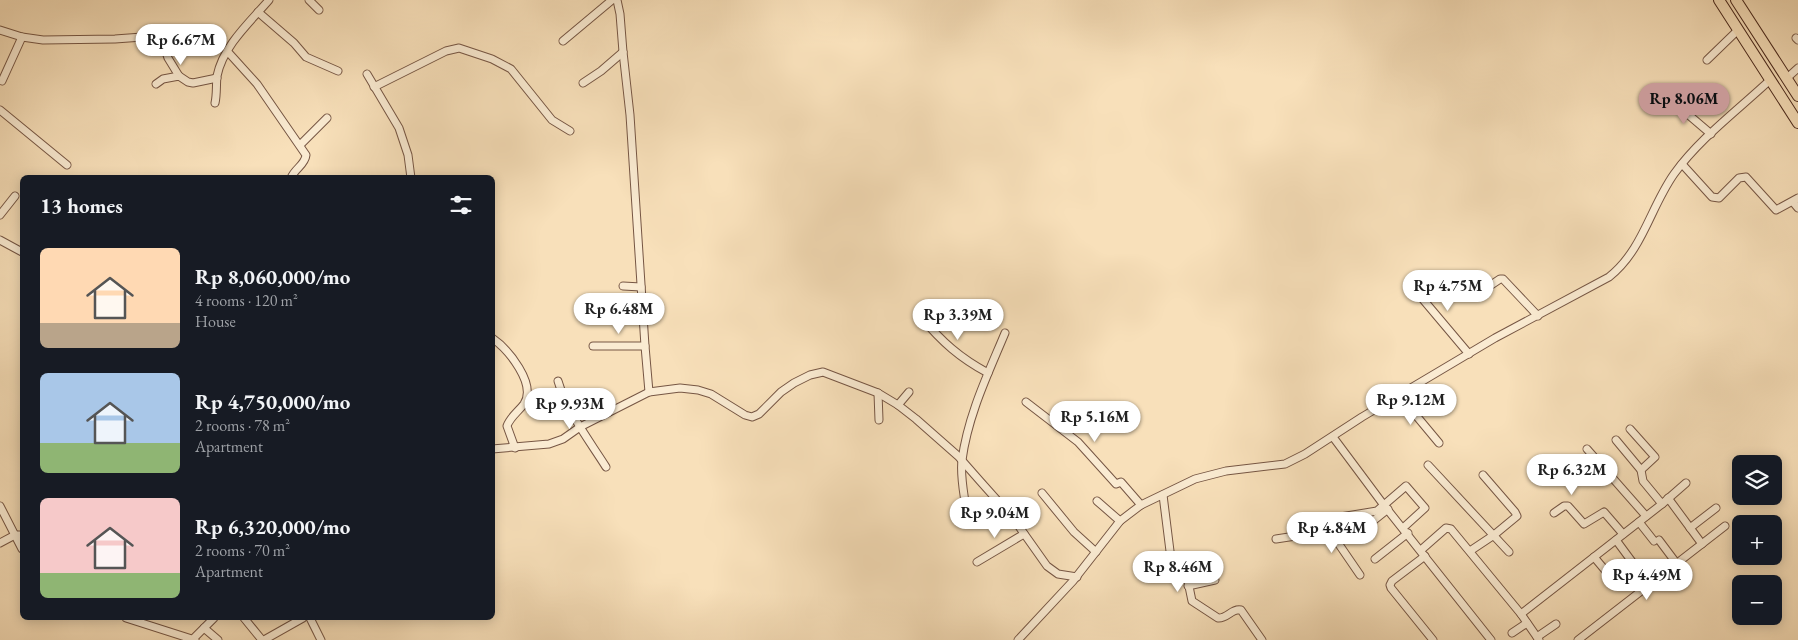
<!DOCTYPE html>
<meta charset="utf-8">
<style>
:root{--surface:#171b24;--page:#242831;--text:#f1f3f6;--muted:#9ea1a6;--accent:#c59692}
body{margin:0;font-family:"EB Garamond",serif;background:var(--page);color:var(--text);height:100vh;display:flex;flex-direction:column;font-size:19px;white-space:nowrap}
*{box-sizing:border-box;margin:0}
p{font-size:16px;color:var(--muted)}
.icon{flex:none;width:28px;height:28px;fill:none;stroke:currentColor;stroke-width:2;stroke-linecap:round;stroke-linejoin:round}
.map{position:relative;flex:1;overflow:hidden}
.side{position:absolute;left:20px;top:175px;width:475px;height:445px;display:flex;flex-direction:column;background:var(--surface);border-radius:8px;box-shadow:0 2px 12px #0003}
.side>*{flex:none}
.fabs{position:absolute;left:1732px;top:455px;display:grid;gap:10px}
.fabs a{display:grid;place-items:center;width:50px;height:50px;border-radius:8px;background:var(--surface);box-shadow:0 2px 12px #0003;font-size:25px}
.price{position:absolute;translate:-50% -42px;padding:0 11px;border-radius:18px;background:#fff;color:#222;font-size:16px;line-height:32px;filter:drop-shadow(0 1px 2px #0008)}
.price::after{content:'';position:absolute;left:50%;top:30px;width:15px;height:11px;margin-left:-8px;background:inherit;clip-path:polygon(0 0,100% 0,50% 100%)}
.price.selected{background:var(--accent);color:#111}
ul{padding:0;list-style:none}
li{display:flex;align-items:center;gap:15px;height:125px;padding:0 20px}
li span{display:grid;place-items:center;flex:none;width:140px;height:100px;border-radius:8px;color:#555}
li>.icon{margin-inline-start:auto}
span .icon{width:60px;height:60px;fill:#fffc;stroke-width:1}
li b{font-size:21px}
h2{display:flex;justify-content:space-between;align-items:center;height:60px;padding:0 20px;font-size:21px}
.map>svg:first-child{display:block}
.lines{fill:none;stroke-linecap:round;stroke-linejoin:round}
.minor-casing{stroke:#765644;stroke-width:9}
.highway-casing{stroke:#4a281c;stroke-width:12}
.minor{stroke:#faebd2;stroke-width:7}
.highway{stroke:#f8e0ba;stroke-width:10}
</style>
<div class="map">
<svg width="1798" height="640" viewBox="0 0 1798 640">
<rect width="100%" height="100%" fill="#f8e0ba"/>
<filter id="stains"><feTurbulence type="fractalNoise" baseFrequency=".004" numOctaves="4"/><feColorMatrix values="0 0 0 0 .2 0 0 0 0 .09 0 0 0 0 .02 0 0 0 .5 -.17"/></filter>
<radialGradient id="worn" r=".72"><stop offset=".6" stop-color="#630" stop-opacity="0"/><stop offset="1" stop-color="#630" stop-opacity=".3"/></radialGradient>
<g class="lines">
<g class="minor-casing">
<g id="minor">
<path d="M309,0L319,10"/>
<path d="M617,0L620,14L623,52L630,115L645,346L649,392"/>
<path d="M258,12L294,43L306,57L338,71"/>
<path d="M0,30L22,37L43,40L115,39L156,36L162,40L168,58L179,76"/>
<path d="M1796,38L1798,40"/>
<path d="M563,41L612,0"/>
<path d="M228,52L257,84L306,155C305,165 295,168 291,178"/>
<path d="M1707,60L1738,30"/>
<path d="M367,74L399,128L408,155L411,178"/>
<path d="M1787,78L1798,68"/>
<path d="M2,81L22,37"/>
<path d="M583,83L601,71L623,52"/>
<path d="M156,84L163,79L179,76L188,82L193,83L217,78"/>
<path d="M374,87L446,51L459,48L492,59L511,69L552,120L570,131"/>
<path d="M1670,99L1711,134"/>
<path d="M215,103C217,94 216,85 217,76C223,46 250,22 269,0"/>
<path d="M0,110L67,165"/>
<path d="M300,145L327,118"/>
<path d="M1682,164L1712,197L1719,198L1739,178L1746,177L1776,210L1798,198"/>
<path d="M1793,202L1798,208"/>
<path d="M0,215L15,196"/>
<path d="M0,240L22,252"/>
<path d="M1410,284L1469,354"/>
<path d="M1491,285L1500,279H1503L1538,316"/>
<path d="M623,286L641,287"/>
<path d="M921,317C942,342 960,358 988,373"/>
<path d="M492,338C508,349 537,384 524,404C518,412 510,417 507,426L515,448"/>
<path d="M593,346H645"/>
<path d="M558,381C567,412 589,440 606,467"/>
<path d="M878,393L879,420"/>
<path d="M1399,395L1439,443"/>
<path d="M1026,402L1078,442L1116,484L1121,482L1141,505"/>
<path d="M898,405L909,392"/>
<path d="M1630,429L1655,457L1641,470L1643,481L1662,504"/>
<path d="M1333,437L1383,504L1491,640"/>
<path d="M1616,440L1641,470"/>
<path d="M492,449L549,444L563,439L580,427L649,392L680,388L698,390L711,394L745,415L752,417L759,414L781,392L794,383L810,375L823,372L878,393L898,405L916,419L958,456L980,481L1013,518L1047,566L1058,574L1077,577"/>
<path d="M1587,449L1646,516"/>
<path d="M1428,465L1509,552"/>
<path d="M1042,493L1074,532L1096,552"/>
<path d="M1163,495L1171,559L1182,558L1184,562L1192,601L1218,618C1227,619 1232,608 1241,610L1262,640"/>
<path d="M1668,498L1702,544"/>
<path d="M1097,501L1120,521"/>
<path d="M0,506L22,549"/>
<path d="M966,509C964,493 960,476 962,460C968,415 988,374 1005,333"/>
<path d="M1554,513L1564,506H1568L1584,524L1604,512L1623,534"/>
<path d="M1323,521L1360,575"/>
<path d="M1639,522L1654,541"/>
<path d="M1690,528L1716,508"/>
<path d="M1358,533L1388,509"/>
<path d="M1276,539L1302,535L1313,526L1328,519L1377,511L1406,486L1425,508L1403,528"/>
<path d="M1616,540L1650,586"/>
<path d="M1659,540L1677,564"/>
<path d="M0,543L15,535H22"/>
<path d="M1421,550L1446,528L1451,529L1521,614L1539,640"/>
<path d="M1470,551L1494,535L1517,516L1515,512L1483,475"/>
<path d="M1425,556L1392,581L1390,585L1391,588L1433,640"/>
<path d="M1594,557L1610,576"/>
<path d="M1375,559L1408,533"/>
<path d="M977,562L1024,534"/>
<path d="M1184,562L1212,558"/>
<path d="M1188,586L1215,580"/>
<path d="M1521,614L1662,504L1686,483"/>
<path d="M126,618L195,640"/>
<path d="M244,618L262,640"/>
<path d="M310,618L321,640"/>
<path d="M204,628L218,640"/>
<path d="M1512,633L1527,623"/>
<path d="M1537,637L1556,624"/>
<path d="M194,638L214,618"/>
<path d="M264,640L303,618"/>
<path d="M1018,640L1073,581L1120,521L1141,505L1195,479L1226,471L1285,464L1305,454L1362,417L1495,338L1609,277C1643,250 1650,208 1674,174C1700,138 1738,110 1770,80"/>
<path d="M1578,640L1725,526"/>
</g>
</g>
<g class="highway-casing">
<g id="highway">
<path d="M1719,0L1798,123"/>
<path d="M1736,0L1798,96"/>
</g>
</g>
<use href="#minor" class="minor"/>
<use href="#highway" class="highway"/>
</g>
<rect width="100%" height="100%" filter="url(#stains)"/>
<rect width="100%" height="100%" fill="url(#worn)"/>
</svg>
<div class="fabs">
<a><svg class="icon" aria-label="layers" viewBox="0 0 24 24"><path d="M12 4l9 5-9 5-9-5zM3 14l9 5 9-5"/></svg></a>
<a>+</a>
<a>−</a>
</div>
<b class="price" style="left:181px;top:66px">Rp 6.67M</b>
<b class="price selected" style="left:1684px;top:125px">Rp 8.06M</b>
<b class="price" style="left:1448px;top:312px">Rp 4.75M</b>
<b class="price" style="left:619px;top:335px">Rp 6.48M</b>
<b class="price" style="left:958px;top:341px">Rp 3.39M</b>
<b class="price" style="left:1411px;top:426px">Rp 9.12M</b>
<b class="price" style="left:570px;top:430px">Rp 9.93M</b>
<b class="price" style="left:1095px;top:443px">Rp 5.16M</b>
<b class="price" style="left:1572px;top:496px">Rp 6.32M</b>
<b class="price" style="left:995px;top:539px">Rp 9.04M</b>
<b class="price" style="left:1332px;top:554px">Rp 4.84M</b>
<b class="price" style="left:1178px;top:593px">Rp 8.46M</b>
<b class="price" style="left:1647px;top:601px">Rp 4.49M</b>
<section class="side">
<h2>13 homes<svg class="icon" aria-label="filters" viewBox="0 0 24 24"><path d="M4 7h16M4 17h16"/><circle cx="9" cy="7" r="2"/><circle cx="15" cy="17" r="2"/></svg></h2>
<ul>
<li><span style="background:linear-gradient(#ffd9b3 75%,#b9a48a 0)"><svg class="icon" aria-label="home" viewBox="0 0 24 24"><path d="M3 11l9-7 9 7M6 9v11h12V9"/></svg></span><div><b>Rp 8,060,000/mo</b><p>4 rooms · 120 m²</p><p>House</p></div></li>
<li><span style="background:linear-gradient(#a9c7e8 70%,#8fb573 0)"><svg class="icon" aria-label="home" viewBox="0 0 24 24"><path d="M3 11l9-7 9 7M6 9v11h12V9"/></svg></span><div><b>Rp 4,750,000/mo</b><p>2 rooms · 78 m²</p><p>Apartment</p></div></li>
<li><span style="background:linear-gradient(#f6c9c9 75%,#8fb573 0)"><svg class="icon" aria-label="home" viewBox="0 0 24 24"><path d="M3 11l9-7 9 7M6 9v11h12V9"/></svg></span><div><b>Rp 6,320,000/mo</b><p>2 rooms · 70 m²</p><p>Apartment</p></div></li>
</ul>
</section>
</div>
